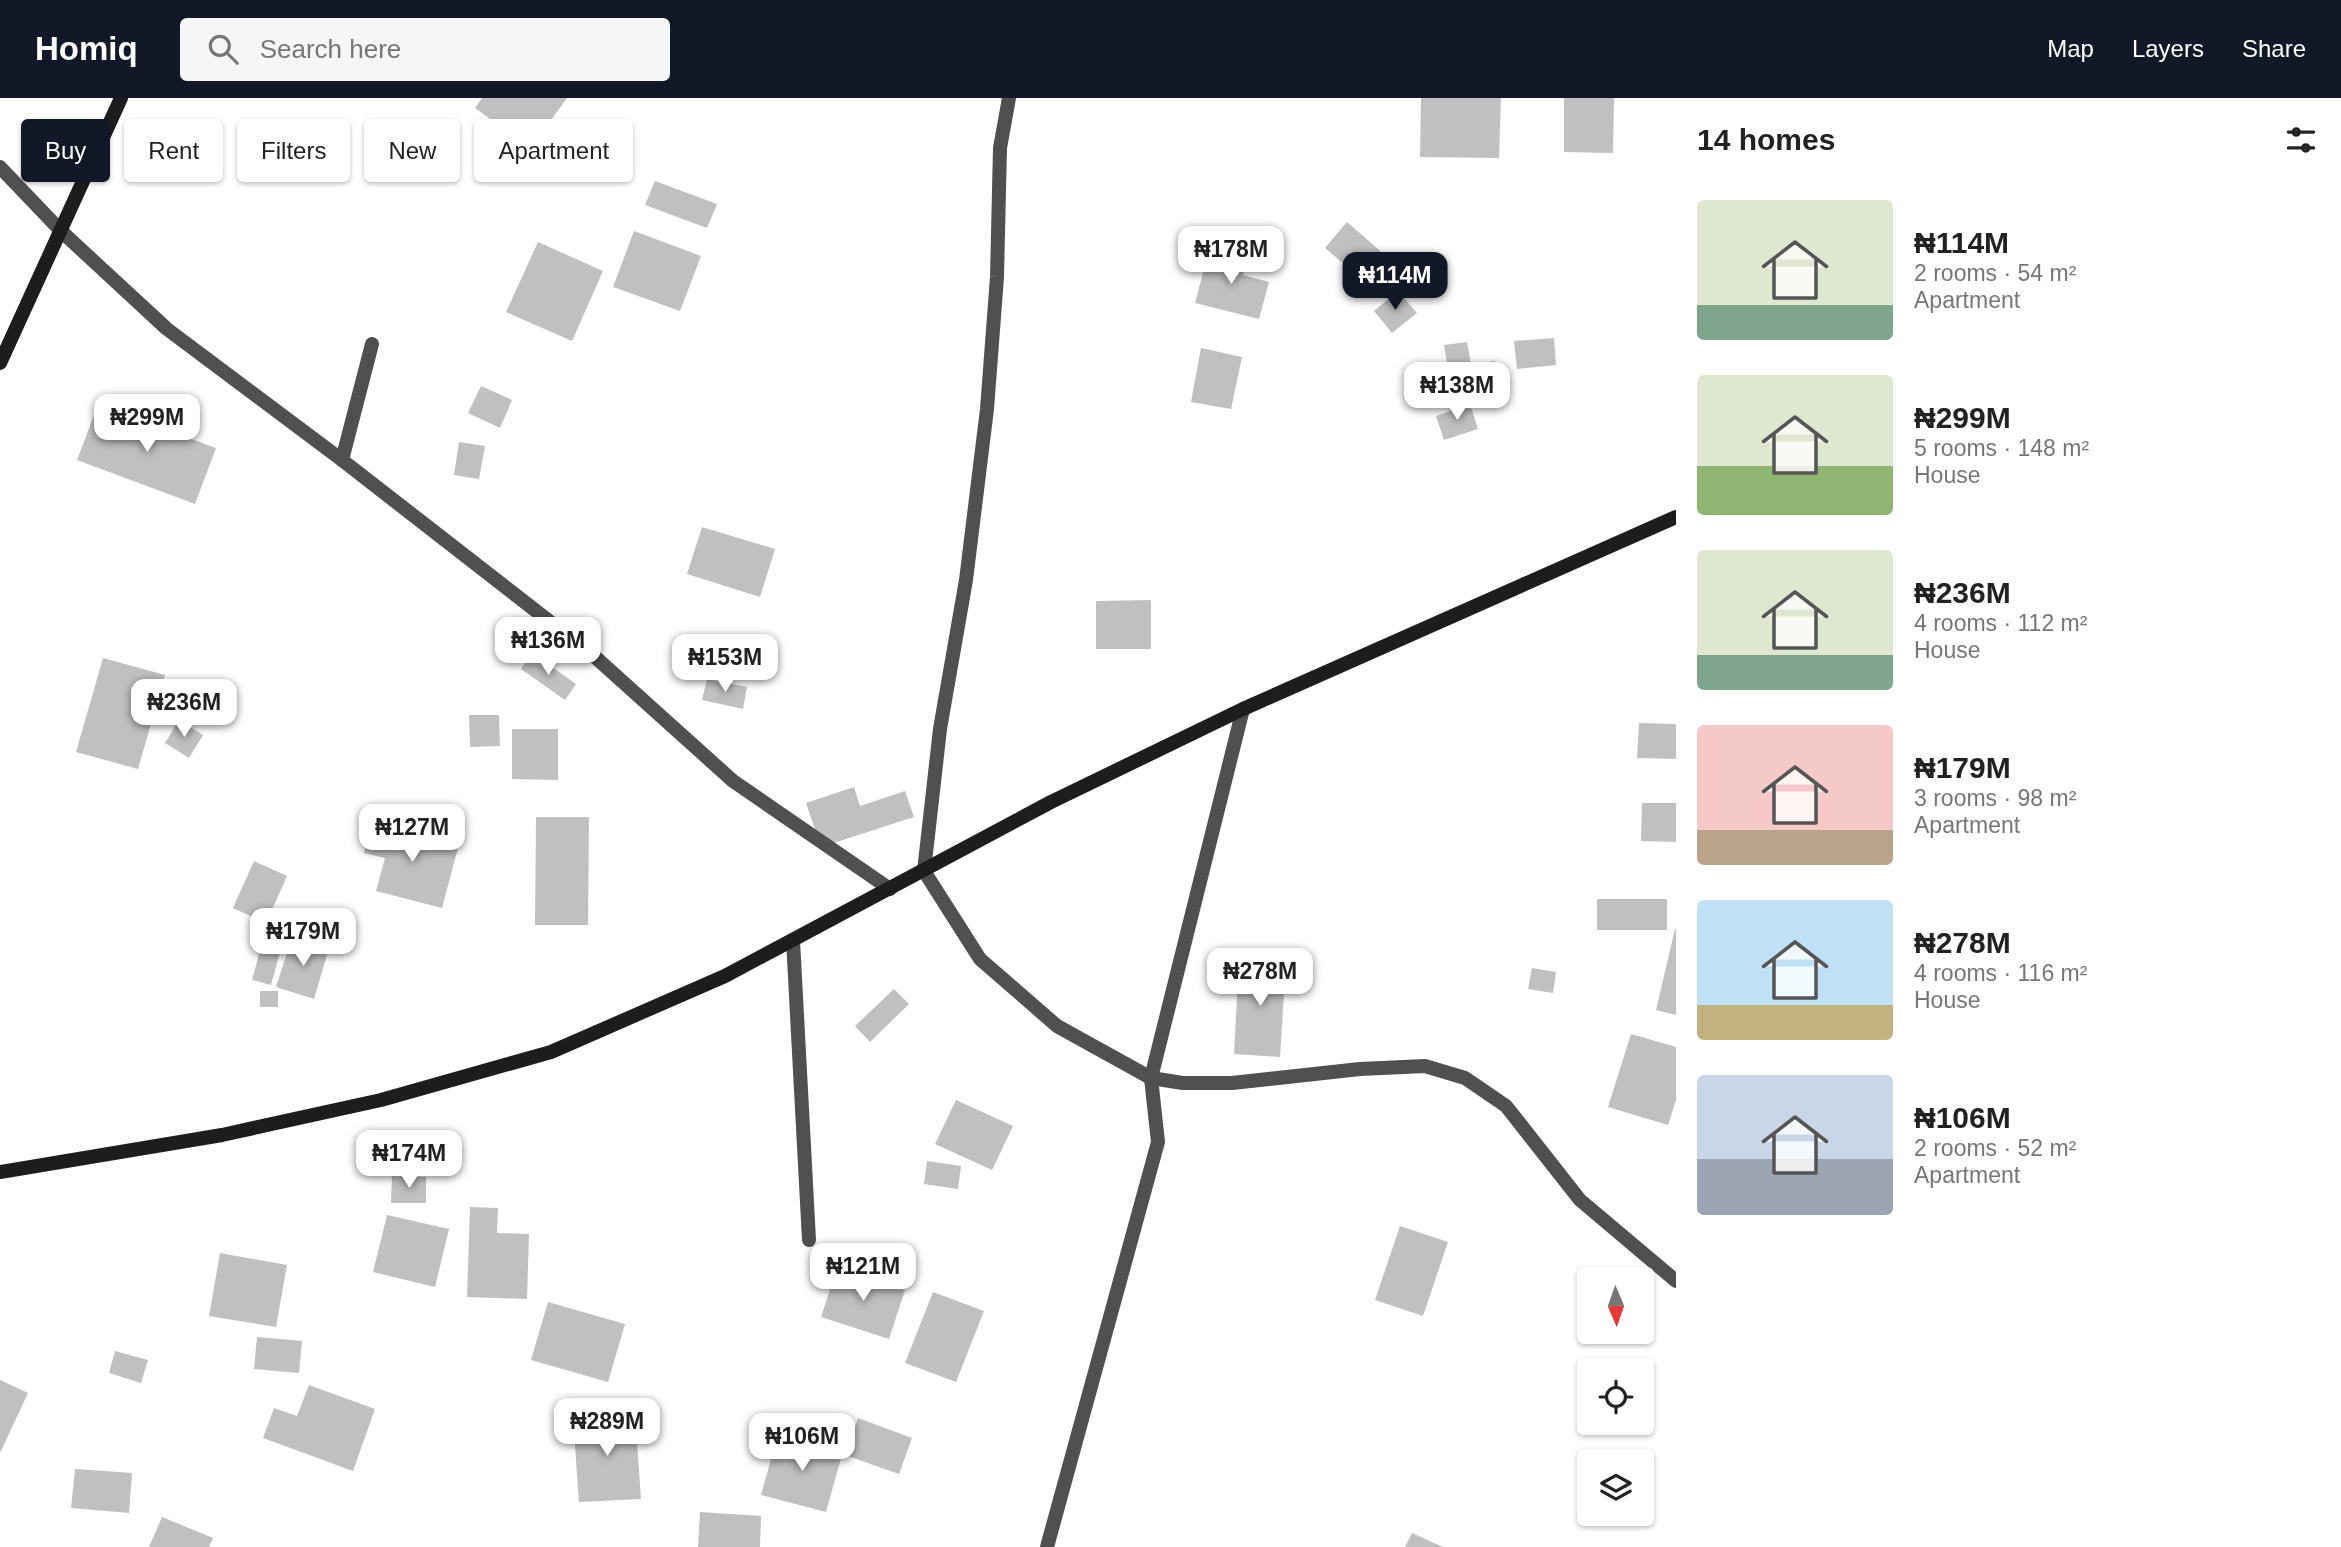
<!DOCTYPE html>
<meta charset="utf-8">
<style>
:root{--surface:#fff;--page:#f6f6f6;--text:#222;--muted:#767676;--accent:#111827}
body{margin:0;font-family:Helvetica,sans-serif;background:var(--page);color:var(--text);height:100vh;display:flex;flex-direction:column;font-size:26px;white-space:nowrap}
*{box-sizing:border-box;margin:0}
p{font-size:23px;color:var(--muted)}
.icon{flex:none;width:38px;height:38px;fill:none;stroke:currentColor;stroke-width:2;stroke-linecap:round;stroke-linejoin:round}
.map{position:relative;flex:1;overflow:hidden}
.side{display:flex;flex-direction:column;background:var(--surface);width:665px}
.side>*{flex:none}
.banner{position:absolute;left:21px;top:21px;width:665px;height:63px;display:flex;gap:14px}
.needle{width:46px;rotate:178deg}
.fabs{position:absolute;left:1577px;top:1169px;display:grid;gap:14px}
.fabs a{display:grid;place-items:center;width:77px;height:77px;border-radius:7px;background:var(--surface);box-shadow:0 2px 5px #0004;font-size:35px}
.price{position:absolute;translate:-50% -60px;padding:0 16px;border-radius:14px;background:#fff;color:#222;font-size:23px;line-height:46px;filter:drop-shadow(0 2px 4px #0008)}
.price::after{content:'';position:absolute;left:50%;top:42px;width:21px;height:16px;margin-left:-10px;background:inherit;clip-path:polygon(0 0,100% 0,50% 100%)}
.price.active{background:var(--accent);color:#fff}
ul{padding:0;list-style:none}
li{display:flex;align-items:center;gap:21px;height:175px;padding:0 21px}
li span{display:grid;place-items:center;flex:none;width:196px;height:140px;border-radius:7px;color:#555}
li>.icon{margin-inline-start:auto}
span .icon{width:84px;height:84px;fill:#fffc;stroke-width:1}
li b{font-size:30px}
h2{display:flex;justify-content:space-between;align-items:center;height:84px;padding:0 21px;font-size:30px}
.pill{padding:0 24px;border-radius:7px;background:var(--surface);box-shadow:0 2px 5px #0004;font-size:24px;line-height:63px}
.pill.active{background:var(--accent);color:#fff}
header{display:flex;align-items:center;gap:42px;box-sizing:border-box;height:98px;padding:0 35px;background:var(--accent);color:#fff}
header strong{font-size:33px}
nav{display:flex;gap:38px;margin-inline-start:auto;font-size:24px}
.search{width:490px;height:63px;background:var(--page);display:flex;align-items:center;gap:18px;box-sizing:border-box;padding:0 24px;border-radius:7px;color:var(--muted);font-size:26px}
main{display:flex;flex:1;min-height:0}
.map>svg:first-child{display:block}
.building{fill:#c0c0c0}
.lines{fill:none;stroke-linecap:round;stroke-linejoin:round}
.street{stroke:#505050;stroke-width:14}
.secondary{stroke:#1d1d1d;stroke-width:14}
</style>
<header>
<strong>Homiq</strong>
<div class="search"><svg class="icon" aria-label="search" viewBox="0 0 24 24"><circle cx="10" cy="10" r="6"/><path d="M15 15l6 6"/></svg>Search here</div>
<nav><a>Map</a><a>Layers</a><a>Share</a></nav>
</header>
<main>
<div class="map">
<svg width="1676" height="1449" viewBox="0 0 1676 1449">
<rect width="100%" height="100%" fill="#fff"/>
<g class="building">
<path d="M482,0H567L531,50L475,10Z"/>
<path d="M1421,0H1501L1499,60L1420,59Z"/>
<path d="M1564,0H1614L1613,55L1564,54Z"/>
<path d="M655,83L717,106L707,130L645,107Z"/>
<path d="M1347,124L1386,158L1364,183L1325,150Z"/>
<path d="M634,133L701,158L680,213L613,189Z"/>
<path d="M538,144L603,173L572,243L506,214Z"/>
<path d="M1209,152L1247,162L1243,177L1269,184L1259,221L1195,205Z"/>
<path d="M1398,193L1417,215L1392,235L1374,213Z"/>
<path d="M1554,240L1556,267L1517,271L1514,243Z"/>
<path d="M1467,244L1471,266L1495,263L1501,300L1454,308L1444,247Z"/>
<path d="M1201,250L1242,259L1231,311L1191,304Z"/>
<path d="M481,288L512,302L500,330L468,315Z"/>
<path d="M1470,306L1478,331L1444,342L1436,318Z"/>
<path d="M98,307L216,350L195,406L77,362Z"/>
<path d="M459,344L485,348L479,381L454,377Z"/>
<path d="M702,429L775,451L760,499L687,476Z"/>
<path d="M1151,502V551H1096V503Z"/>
<path d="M532,555L576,586L565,602L521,571Z"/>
<path d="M103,560L165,577L138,671L76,654Z"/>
<path d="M707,581L747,589L743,611L702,602Z"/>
<path d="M469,617H499L500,648L470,649Z"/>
<path d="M179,622L203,637L189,660L165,645Z"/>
<path d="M1639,625L1676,626V661L1637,660Z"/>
<path d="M512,631H558V682L512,681Z"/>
<path d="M854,689L860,708L905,693L914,719L821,749L806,705Z"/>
<path d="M1642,705H1676V744L1641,743Z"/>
<path d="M536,719H589L588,827H535Z"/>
<path d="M372,723L459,746L442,810L376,793L385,760L364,755Z"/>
<path d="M254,763L287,778L266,825L233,810Z"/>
<rect x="1597" y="801" width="70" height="31"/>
<path d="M1675,831H1676V917L1656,912Z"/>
<path d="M265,834L284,839L271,887L252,882Z"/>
<path d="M292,839L329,850L314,901L276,889Z"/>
<path d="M1239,861L1286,863L1280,959L1234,956Z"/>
<path d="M1532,870L1556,874L1553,895L1528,891Z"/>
<path d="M894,891L909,906L870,944L855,928Z"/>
<rect x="260" y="893" width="18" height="16"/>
<path d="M1631,936L1676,949V1002L1668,1027L1608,1009Z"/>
<path d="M956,1002L1013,1028L992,1072L935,1046Z"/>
<path d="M927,1063L961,1068L958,1091L924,1086Z"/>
<path d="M392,1078L426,1079V1105H391Z"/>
<path d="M470,1109L498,1110L497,1135L529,1136L527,1201L467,1199Z"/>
<path d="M387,1117L449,1131L435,1189L373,1174Z"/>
<path d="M1400,1128L1448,1144L1423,1218L1375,1202Z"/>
<path d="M220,1155L287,1167L276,1229L209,1218Z"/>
<path d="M837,1170L905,1192L889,1241L821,1219Z"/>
<path d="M933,1194L984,1213L956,1284L905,1265Z"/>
<path d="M548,1204L625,1226L608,1284L531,1262Z"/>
<path d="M257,1239L302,1243L299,1275L254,1271Z"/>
<path d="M115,1253L148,1262L141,1285L109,1275Z"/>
<path d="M0,1282L28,1295L0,1355Z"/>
<path d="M309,1287L375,1311L353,1373L263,1340L274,1310L297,1318Z"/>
<path d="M635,1316L641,1401L579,1404L573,1320Z"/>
<path d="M858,1320L912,1340L899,1376L845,1357Z"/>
<path d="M778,1336L843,1353L826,1414L761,1397Z"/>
<path d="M75,1371L132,1375L129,1415L71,1410Z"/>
<path d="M700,1414L761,1418L760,1449H698Z"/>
<path d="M162,1419L213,1440L209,1449H149Z"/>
<path d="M1412,1435L1443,1449H1405Z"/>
</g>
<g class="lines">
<g class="street">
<path d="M1009,0L1000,50L997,179L987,311L966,482L940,631L924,773L980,861L1057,928L1151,980L1183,985H1232L1360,971L1425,968L1465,980L1506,1008L1580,1102L1676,1183"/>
<path d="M0,69L61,133L167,231L342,362L594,558L733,683L890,791"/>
<path d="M342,362L372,246"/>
<path d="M793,842L809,1142"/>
<path d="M1047,1449L1158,1044L1151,980L1243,611"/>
</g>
<g class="secondary">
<path d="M0,265L121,0"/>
<path d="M0,1074L222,1037L381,1002L551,954L725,878L1051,704L1243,611L1676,419"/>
</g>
</g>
</svg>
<div class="fabs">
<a><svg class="needle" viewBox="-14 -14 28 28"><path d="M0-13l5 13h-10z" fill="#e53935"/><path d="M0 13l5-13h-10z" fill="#767676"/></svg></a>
<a><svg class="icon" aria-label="locate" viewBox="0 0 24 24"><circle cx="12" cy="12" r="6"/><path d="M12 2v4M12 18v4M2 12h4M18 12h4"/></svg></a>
<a><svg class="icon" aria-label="layers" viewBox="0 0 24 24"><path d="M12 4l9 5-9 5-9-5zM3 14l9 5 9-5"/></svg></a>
</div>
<b class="price" style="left:1231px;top:188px">₦178M</b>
<b class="price active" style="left:1395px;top:214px">₦114M</b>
<b class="price" style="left:1457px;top:324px">₦138M</b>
<b class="price" style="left:147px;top:356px">₦299M</b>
<b class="price" style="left:548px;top:579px">₦136M</b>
<b class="price" style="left:725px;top:596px">₦153M</b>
<b class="price" style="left:184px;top:641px">₦236M</b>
<b class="price" style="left:412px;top:766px">₦127M</b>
<b class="price" style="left:303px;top:870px">₦179M</b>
<b class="price" style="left:1260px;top:910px">₦278M</b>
<b class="price" style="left:409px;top:1092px">₦174M</b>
<b class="price" style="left:863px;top:1205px">₦121M</b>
<b class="price" style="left:607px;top:1360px">₦289M</b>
<b class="price" style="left:802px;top:1375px">₦106M</b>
<div class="banner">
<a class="pill active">Buy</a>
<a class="pill">Rent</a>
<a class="pill">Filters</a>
<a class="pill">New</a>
<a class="pill">Apartment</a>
</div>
</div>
<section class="side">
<h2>14 homes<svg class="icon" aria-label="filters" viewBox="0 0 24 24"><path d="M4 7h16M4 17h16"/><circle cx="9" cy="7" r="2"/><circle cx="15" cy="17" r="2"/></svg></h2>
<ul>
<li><span style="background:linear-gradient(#dfe7d0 75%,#7fa58c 0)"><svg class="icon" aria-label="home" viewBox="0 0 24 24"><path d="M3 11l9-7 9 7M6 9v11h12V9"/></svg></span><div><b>₦114M</b><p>2 rooms · 54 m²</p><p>Apartment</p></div></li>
<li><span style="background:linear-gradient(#dfe7d0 65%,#8fb573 0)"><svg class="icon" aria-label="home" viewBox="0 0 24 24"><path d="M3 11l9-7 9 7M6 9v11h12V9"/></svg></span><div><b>₦299M</b><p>5 rooms · 148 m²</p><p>House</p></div></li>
<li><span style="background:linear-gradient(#dfe7d0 75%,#7fa58c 0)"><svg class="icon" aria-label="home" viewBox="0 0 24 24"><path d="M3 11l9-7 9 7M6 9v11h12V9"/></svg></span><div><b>₦236M</b><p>4 rooms · 112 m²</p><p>House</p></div></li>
<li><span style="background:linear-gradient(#f6c9c9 75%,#b9a48a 0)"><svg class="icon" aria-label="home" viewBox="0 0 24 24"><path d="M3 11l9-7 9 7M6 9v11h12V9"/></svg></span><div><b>₦179M</b><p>3 rooms · 98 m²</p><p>Apartment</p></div></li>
<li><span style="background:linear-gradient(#bfe0f5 75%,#c2b280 0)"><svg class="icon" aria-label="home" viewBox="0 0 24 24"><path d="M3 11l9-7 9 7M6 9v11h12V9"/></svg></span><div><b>₦278M</b><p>4 rooms · 116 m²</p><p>House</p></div></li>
<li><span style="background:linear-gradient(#c9d6e8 60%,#9aa5b1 0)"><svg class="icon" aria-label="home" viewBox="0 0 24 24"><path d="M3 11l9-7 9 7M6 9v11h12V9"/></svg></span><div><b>₦106M</b><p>2 rooms · 52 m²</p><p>Apartment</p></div></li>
</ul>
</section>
</main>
